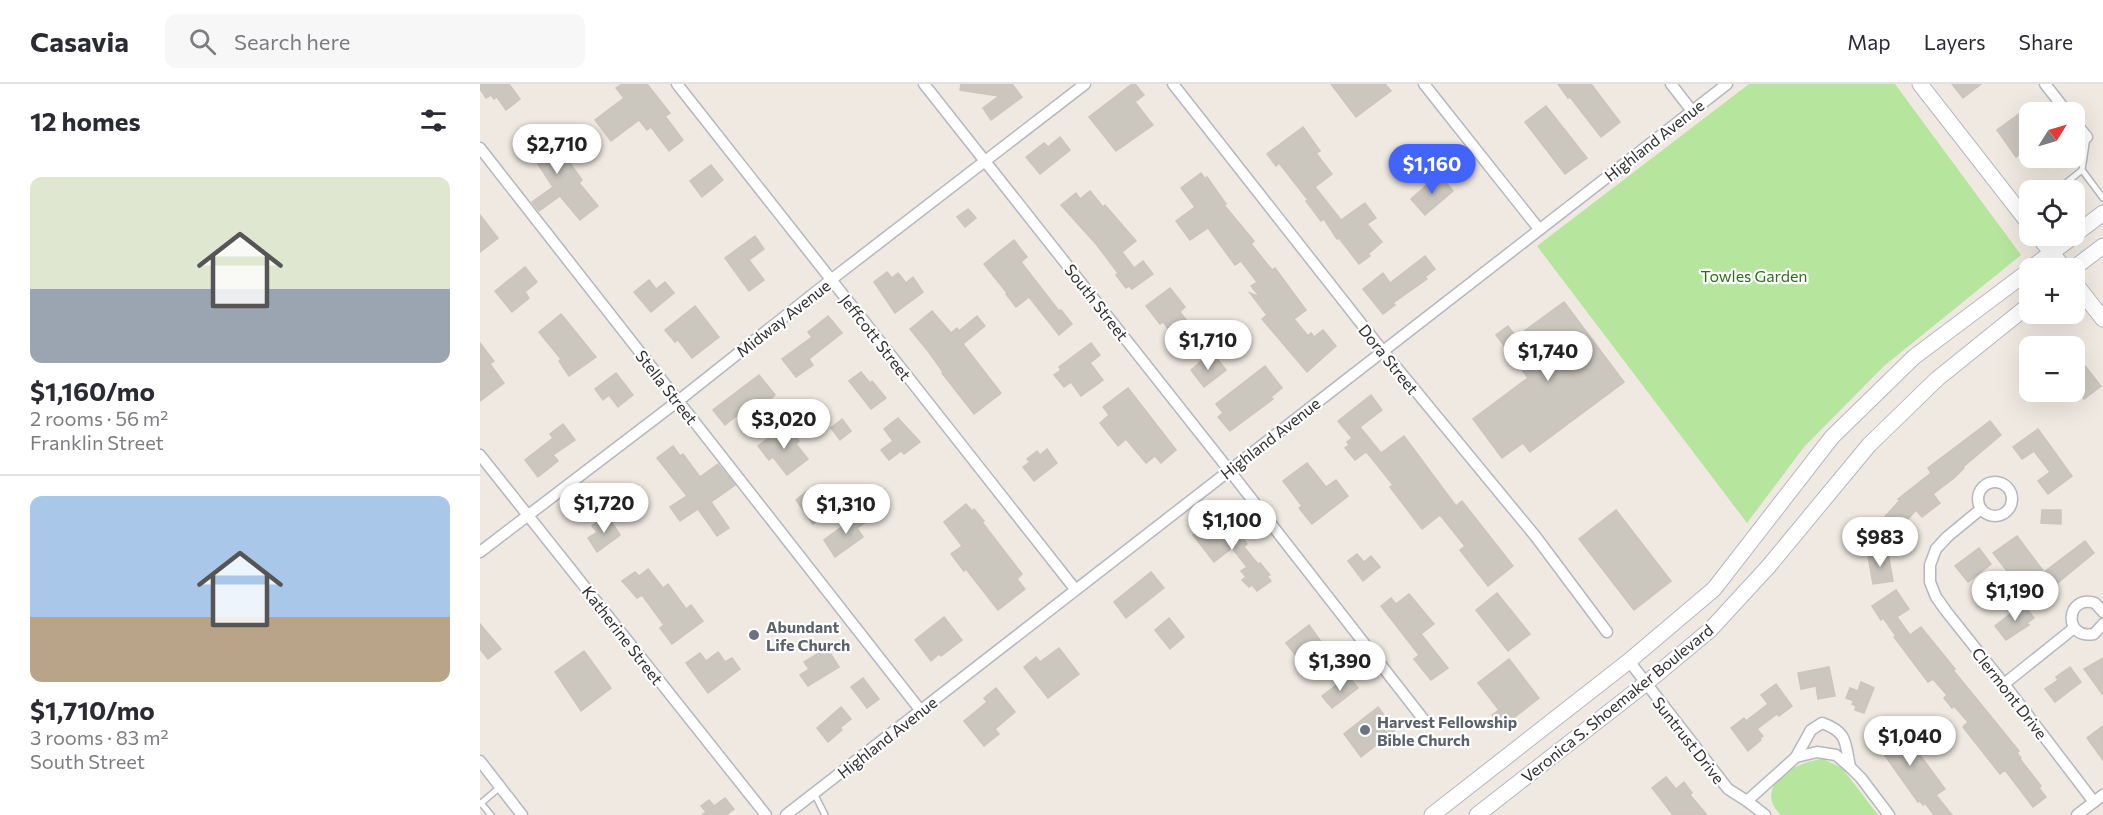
<!DOCTYPE html>
<meta charset="utf-8">
<style>
:root{--surface:#fff;--page:#f7f7f7;--text:#2b2b33;--muted:#7c7c81;--line:#e1e1e2;--accent:#4264fb}
body{margin:0;font-family:Commissioner,sans-serif;background:var(--page);color:var(--text);height:100vh;display:flex;flex-direction:column;font-size:22px;white-space:nowrap}
*{box-sizing:border-box;margin:0}
p{font-size:20px;color:var(--muted)}
.icon{flex:none;width:33px;height:33px;fill:none;stroke:currentColor;stroke-width:2;stroke-linecap:round;stroke-linejoin:round}
.map{position:relative;flex:1;overflow:hidden}
.details{display:flex;flex-direction:column;background:var(--surface);width:480px}
.details>*{flex:none}
.needle{width:39px;rotate:53deg}
.tools{position:absolute;left:1539px;top:18px;display:grid;gap:12px}
.tools a{display:grid;place-items:center;width:66px;height:66px;border-radius:12px;background:var(--surface);box-shadow:0 6px 24px #0002;font-size:30px}
.price{position:absolute;translate:-50% -51px;padding:0 14px;border-radius:21px;background:#fff;color:#222;font-size:20px;line-height:39px;filter:drop-shadow(0 2px 3px #0008)}
.price::after{content:'';position:absolute;left:50%;top:36px;width:18px;height:14px;margin-left:-9px;background:inherit;clip-path:polygon(0 0,100% 0,50% 100%)}
.price.on{background:var(--accent);color:#fff}
ul{padding:0;list-style:none}
li{display:grid;align-content:center;gap:12px;height:318px;padding:0 30px}
li+li{border-top:2px solid var(--line)}
li span{display:grid;place-items:center;height:186px;border-radius:12px;color:#555}
li>.icon{margin-inline-start:auto}
span .icon{width:108px;height:108px;fill:#fffc;stroke-width:1}
li b{font-size:26px}
h2{display:flex;justify-content:space-between;align-items:center;height:72px;padding:0 30px;font-size:26px}
header{display:flex;align-items:center;gap:36px;box-sizing:border-box;height:84px;padding:0 30px;background:var(--surface);border-bottom:2px solid var(--line)}
header strong{font-size:28px}
nav{display:flex;gap:33px;margin-inline-start:auto;font-size:21px}
.search{width:420px;height:54px;background:var(--page);display:flex;align-items:center;gap:15px;box-sizing:border-box;padding:0 21px;border-radius:12px;color:var(--muted);font-size:22px}
main{display:flex;flex:1;min-height:0}
.map>svg:first-child{display:block}
.grass{fill:#b6e59e}
.building{fill:#cbc7bf;stroke:#cbc5ba;stroke-width:1.5}
.lines{fill:none;stroke-linecap:round;stroke-linejoin:round}
.lane-casing{stroke:#b4b7c1;stroke-width:8}
.street-casing{stroke:#b4b7c1;stroke-width:13}
.secondary-casing{stroke:#b4b7c1;stroke-width:17}
.lane{stroke:#fff;stroke-width:5}
.street{stroke:#fff;stroke-width:10}
.secondary{stroke:#fff;stroke-width:15}
.worship-dot{fill:#6b7280;stroke:#fff;stroke-width:2}
.labels{text-anchor:middle;dominant-baseline:central;stroke-width:4.5;stroke-linejoin:round;paint-order:stroke}
.street-label{font-size:16px;fill:#2e2e2e;stroke:#fff}
.park-label{font-size:16px;fill:#2c6e1b;stroke:#fff}
.worship-label{font-size:16px;font-weight:bold;fill:#5b616d;stroke:#fff;text-anchor:start}
</style>
<header>
<strong>Casavia</strong>
<div class="search"><svg class="icon" aria-label="search" viewBox="0 0 24 24"><circle cx="10" cy="10" r="6"/><path d="M15 15l6 6"/></svg>Search here</div>
<nav><a>Map</a><a>Layers</a><a>Share</a></nav>
</header>
<main>
<section class="details">
<h2>12 homes<svg class="icon" aria-label="filters" viewBox="0 0 24 24"><path d="M4 7h16M4 17h16"/><circle cx="9" cy="7" r="2"/><circle cx="15" cy="17" r="2"/></svg></h2>
<ul>
<li><span style="background:linear-gradient(#dfe7d0 60%,#9aa5b1 0)"><svg class="icon" aria-label="home" viewBox="0 0 24 24"><path d="M3 11l9-7 9 7M6 9v11h12V9"/></svg></span><div><b>$1,160/mo</b><p>2 rooms · 56 m²</p><p>Franklin Street</p></div></li>
<li><span style="background:linear-gradient(#a9c7e8 65%,#b9a48a 0)"><svg class="icon" aria-label="home" viewBox="0 0 24 24"><path d="M3 11l9-7 9 7M6 9v11h12V9"/></svg></span><div><b>$1,710/mo</b><p>3 rooms · 83 m²</p><p>South Street</p></div></li>
</ul>
</section>
<div class="map">
<svg width="1623" height="731" viewBox="0 0 1623 731">
<rect width="100%" height="100%" fill="#efe9e1"/>
<g class="grass">
<path d="M1269,0H1415L1541,171L1404,282L1324,363L1267,439L1057,162Z"/>
<path d="M1343,675L1362,684L1398,731H1301C1271,702 1317,677 1343,675Z"/>
</g>
<g class="building">
<path d="M0,0H29L40,15L26,26L17,13L14,15L11,11L6,14L0,5Z"/>
<path d="M142,0H167L190,29L185,32L203,56L189,67L171,43L167,46L159,36L131,57L115,36L144,14L136,4Z"/>
<path d="M481,0H532L542,13L511,36L503,24L519,12L480,6Z"/>
<path d="M652,0H655L664,11L655,18L673,41L636,67L609,33Z"/>
<path d="M851,0H905L911,7L876,33Z"/>
<path d="M1078,0H1111L1140,38L1121,53L1090,13L1088,14Z"/>
<path d="M1472,0H1501L1483,14Z"/>
<path d="M1066,22L1107,74L1085,90L1045,38Z"/>
<path d="M1539,30L1550,44V63L1536,73L1517,46Z"/>
<path d="M55,41L75,69L80,65L102,96L99,99L118,122L100,136L80,112L59,127L52,118L73,103L58,80L66,75L48,69L36,52Z"/>
<path d="M823,43L840,67L836,69L852,90L835,103L861,136L885,119L896,134L887,140L902,158L888,170L890,172L879,180L859,154L857,155L844,135L841,137L826,117L828,116L799,79L796,82L787,70Z"/>
<path d="M580,53L590,66L560,90L546,73L564,59L568,63Z"/>
<path d="M231,81L243,96L222,113L210,97Z"/>
<path d="M721,89L725,95L727,93L746,120L744,121L774,157L771,160L792,186L795,184L826,226L814,235L828,252L831,249L834,253L843,246L856,262L827,288L782,235L787,231L770,209L780,213L771,202L777,198L761,177L755,181L728,144L710,156L696,137L715,123L701,104Z"/>
<path d="M959,90L973,107L945,131L931,115Z"/>
<path d="M610,107L623,123L625,121L656,157L642,168L654,184L663,177L673,190L652,205L649,202L646,204L636,191L638,189L616,160L581,121L596,109L600,115Z"/>
<path d="M488,125L496,134L485,143L477,133Z"/>
<path d="M0,131L18,154L0,168Z"/>
<path d="M275,152L284,165L269,176L284,196L269,207L245,174Z"/>
<path d="M534,156L547,173L541,178L579,227L581,226L592,240L579,251L549,213L536,223L526,210L527,209L504,180Z"/>
<path d="M945,172L955,185L945,193L947,195L913,219L915,221L903,230L883,205L903,189L910,199Z"/>
<path d="M45,183L57,198L45,208L49,214L32,228L15,207Z"/>
<path d="M407,188L412,194L418,189L426,199L433,193L443,208L415,229L394,198Z"/>
<path d="M169,196L176,205L185,198L194,209L171,228L154,208Z"/>
<path d="M690,204L705,223L700,228L719,253L704,265L683,238L680,240L666,222Z"/>
<path d="M1084,218L1144,298L1050,368L1043,359L1022,374L993,335L1048,294L1016,251L1028,242L1036,253Z"/>
<path d="M215,222L239,253L212,274L198,256L195,258L185,246Z"/>
<path d="M452,227L471,249L477,244L479,247L497,232L505,242L483,260L521,309L494,330L462,289L463,288L448,267L430,245Z"/>
<path d="M81,230L116,273L89,292L79,277L81,275L59,248Z"/>
<path d="M348,232L362,249L329,275L333,281L316,293L302,275L332,253L328,248Z"/>
<path d="M0,259L14,277L10,280L24,299L0,317Z"/>
<path d="M611,259L620,271L610,279L623,296L601,312L591,298L584,303L574,291L581,286L579,283Z"/>
<path d="M1594,268L1621,302L1604,315L1594,302Z"/>
<path d="M736,273L746,286L724,303L711,286L725,274L728,279Z"/>
<path d="M785,282L802,304L791,313L793,315L750,347L738,333L743,329L736,320Z"/>
<path d="M381,288L390,299L392,297L406,314L391,325L369,297Z"/>
<path d="M136,289L153,311L138,323L129,311L123,316L115,305Z"/>
<path d="M279,291L295,311L284,320L279,314L245,341L233,326Z"/>
<path d="M648,304L696,366L681,379L675,372L666,379L646,355L638,362L620,339L629,331L623,323Z"/>
<path d="M891,311L902,326L880,343L901,369L924,352L976,422L982,417L1033,482L1008,502L980,466L985,462L960,431L942,445L910,403L913,401L889,371L886,368L875,376L865,364L869,361L867,358L872,354L858,337Z"/>
<path d="M418,334L440,358L424,370L421,367L409,376L401,366L413,357L404,345Z"/>
<path d="M362,335L371,347L360,356L351,344Z"/>
<path d="M1510,337L1521,351L1483,383L1484,384L1474,394L1453,410L1460,419L1442,433L1436,426L1406,460L1392,447L1420,416L1418,415L1451,389L1448,384Z"/>
<path d="M83,340L95,356L73,371L78,377L58,393L45,376L73,354L70,350Z"/>
<path d="M306,341L319,357L316,360L328,375L307,391L293,373L289,376L278,362Z"/>
<path d="M1558,345L1592,392L1568,410L1558,397L1570,388L1554,367L1542,375L1533,363Z"/>
<path d="M193,362L200,372L203,370L220,393L238,380L255,401L231,418L249,444L237,452L218,425L200,437L190,423L207,412L177,374Z"/>
<path d="M567,365L577,379L554,397L543,383L550,378L547,375L557,367L560,371Z"/>
<path d="M827,379L846,403L856,396L868,412L832,440L819,424L822,422L803,397Z"/>
<path d="M331,404L339,415L346,410L355,422L333,440L316,416Z"/>
<path d="M486,420L492,427L494,425L504,437L502,438L542,490L537,495L545,505L518,526L486,485L484,487L471,470L482,462L464,438Z"/>
<path d="M1136,426L1191,497L1154,526L1099,455Z"/>
<path d="M1562,426H1581V440L1561,439Z"/>
<path d="M383,427L389,436L377,444L383,453L355,473L344,456Z"/>
<path d="M127,431L140,451L117,468L108,454L117,448L112,442Z"/>
<path d="M738,433L750,449L756,445L767,460L764,463L778,480L780,479L790,491L787,492L791,497L777,507L772,501L769,503L762,496L766,493L761,487L767,483L752,464L734,478L713,451Z"/>
<path d="M1537,452L1564,488L1605,457L1614,469L1574,502L1575,503L1565,511L1566,513L1554,522L1513,469Z"/>
<path d="M1499,464L1511,480L1488,498L1475,482Z"/>
<path d="M1408,469L1413,497L1393,500L1388,472Z"/>
<path d="M877,470L884,478L891,472L900,483L883,497L868,477Z"/>
<path d="M168,485L183,504L188,500L206,525L211,521L223,537L192,560L180,544L184,541L162,511L157,514L142,497L155,488L159,492Z"/>
<path d="M671,488L684,504L646,534L634,518Z"/>
<path d="M1416,506L1429,525L1417,533L1430,551L1441,543L1475,585L1473,586L1539,667L1537,669L1541,674L1540,675L1561,702L1559,704L1566,713L1553,723L1525,686L1520,690L1483,643L1488,638L1474,622L1472,624L1464,614L1467,611L1453,595L1448,598L1414,553L1416,552L1403,534L1401,536L1392,522Z"/>
<path d="M1017,509L1050,550L1028,567L996,526Z"/>
<path d="M929,510L954,540L941,550L968,584L951,596L934,575L939,571L901,522L911,514L916,520Z"/>
<path d="M1543,520L1554,534L1547,539L1549,541L1526,556L1515,542Z"/>
<path d="M464,533L482,556L461,572L459,570L451,577L435,556Z"/>
<path d="M689,534L704,553L690,565L675,546Z"/>
<path d="M0,540L21,565L8,575L0,565Z"/>
<path d="M829,541L842,559L829,569L825,564L816,572L806,559Z"/>
<path d="M347,564L359,583L328,602L320,591L329,585L324,578Z"/>
<path d="M579,564L599,590L568,614L544,583L556,573L560,578Z"/>
<path d="M104,567L131,604L101,627L75,588Z"/>
<path d="M238,568L245,578L252,574L260,585L228,609L206,579L220,569L226,577Z"/>
<path d="M1623,574V611L1604,585Z"/>
<path d="M1029,575L1059,614L1022,643L1012,631L1019,626L998,599Z"/>
<path d="M1349,583L1355,612L1338,615L1336,602L1321,605L1318,589Z"/>
<path d="M1590,583L1601,598L1575,618L1565,605L1578,596L1576,593Z"/>
<path d="M868,592L878,604L852,624L842,612Z"/>
<path d="M383,594L399,615L387,624L371,603Z"/>
<path d="M1381,598L1394,604L1384,629L1375,626L1376,622L1372,620L1374,617L1366,614L1370,604L1378,607Z"/>
<path d="M1296,600L1312,622L1299,632L1297,630L1277,645L1283,652L1280,654L1281,656L1268,667L1251,644L1264,634L1266,637L1288,620L1281,611Z"/>
<path d="M516,604L535,628L515,645L519,650L504,662L484,637L507,618L504,614Z"/>
<path d="M361,623L371,635L360,644L362,646L348,658L337,644Z"/>
<path d="M898,623L915,646L881,673L864,650Z"/>
<path d="M1415,637L1465,705L1456,711L1472,731H1454L1445,719L1443,721L1440,717L1438,718L1396,659L1393,655L1395,653L1390,647L1400,639L1405,645Z"/>
<path d="M1623,642V676L1607,654Z"/>
<path d="M1186,693L1196,705L1204,698L1212,709L1210,711L1227,731H1193L1172,704Z"/>
<path d="M245,714L254,725L246,731H222L226,728L221,722L229,716L234,722Z"/>
</g>
<g class="lines">
<g class="lane-casing">
<g id="lane">
<path d="M1602,86L1607,53"/>
<path d="M1581,103L1602,86L1623,114"/>
<path d="M334,709L345,731"/>
<path d="M1,719L11,731"/>
<path d="M0,720L20,703"/>
</g>
</g>
<g class="street-casing">
<g id="street">
<path d="M197,0L595,505"/>
<path d="M444,0L749,386L944,636"/>
<path d="M693,0L902,266L1056,453L1127,548"/>
<path d="M944,0L1059,145"/>
<path d="M1191,0L1212,27"/>
<path d="M1565,0L1587,28"/>
<path d="M1594,37L1607,53"/>
<path d="M0,64L441,627"/>
<path d="M0,371L286,731"/>
<circle cx="1515" cy="415" r="17"/>
<path d="M1501,425L1467,453L1456,465L1450,481V498L1456,513L1466,527L1524,600L1614,718"/>
<path d="M0,468L198,317L352,195L605,0"/>
<path d="M1623,528L1615,519C1585,510 1583,556 1614,550L1623,540"/>
<path d="M1149,577L1248,705L1267,717L1285,731"/>
<path d="M1524,600L1594,544"/>
<path d="M1316,673L1331,646L1342,639C1368,648 1365,659 1370,683"/>
<path d="M0,677L42,731"/>
<path d="M1267,717L1316,673L1337,668L1356,671L1370,683L1381,694L1409,731"/>
<path d="M306,731L1247,0"/>
<path d="M1597,731L1623,711"/>
</g>
</g>
<g class="secondary-casing">
<g id="secondary">
<path d="M1440,0L1550,141"/>
<path d="M1594,151L1623,129"/>
<path d="M1558,152L1584,184"/>
<path d="M1551,184L1594,152"/>
<path d="M1594,184L1623,162"/>
<path d="M1594,198L1623,235"/>
<path d="M952,731L1149,577L1234,505L1352,353L1434,273L1550,186"/>
<path d="M997,731L1165,600L1230,546L1288,483L1389,361L1457,295L1550,220"/>
</g>
</g>
<use href="#lane" class="lane"/>
<use href="#street" class="street"/>
<use href="#secondary" class="secondary"/>
</g>
<g class="worship-dot">
<circle cx="274" cy="551" r="6"/>
<circle cx="885" cy="646" r="6"/>
</g>
<g class="labels">
<g class="street-label">
<text transform="translate(1174 56) rotate(-38)">Highland Avenue</text>
<text transform="translate(617 218) rotate(52)">South Street</text>
<text transform="translate(303 234) rotate(-38)">Midway Avenue</text>
<text transform="translate(396 253) rotate(52)">Jeffcott Street</text>
<text transform="translate(909 275) rotate(51)">Dora Street</text>
<text transform="translate(187 303) rotate(52)">Stella Street</text>
<text transform="translate(790 354) rotate(-38)">Highland Avenue</text>
<text transform="translate(143 551) rotate(52)">Katherine Street</text>
<text transform="translate(1530 609) rotate(52)">Clermont Drive</text>
<text transform="translate(1137 619) rotate(-39)">Veronica S. Shoemaker Boulevard</text>
<text transform="translate(407 653) rotate(-38)">Highland Avenue</text>
<text transform="translate(1209 656) rotate(52)">Suntrust Drive</text>
</g>
<g class="park-label">
<text x="1274" y="191">Towles Garden</text>
</g>
<g class="worship-label">
<text x="286" y="542">Abundant<tspan x="286" dy="18">Life Church</tspan></text>
<text x="897" y="637">Harvest Fellowship<tspan x="897" dy="18">Bible Church</tspan></text>
</g>
</g>
</svg>
<div class="tools">
<a><svg class="needle" viewBox="-14 -14 28 28"><path d="M0-13l5 13h-10z" fill="#e53935"/><path d="M0 13l5-13h-10z" fill="#7c7c81"/></svg></a>
<a><svg class="icon" aria-label="locate" viewBox="0 0 24 24"><circle cx="12" cy="12" r="6"/><path d="M12 2v4M12 18v4M2 12h4M18 12h4"/></svg></a>
<a>+</a>
<a>−</a>
</div>
<b class="price" style="left:77px;top:91px">$2,710</b>
<b class="price on" style="left:952px;top:111px">$1,160</b>
<b class="price" style="left:728px;top:287px">$1,710</b>
<b class="price" style="left:1068px;top:298px">$1,740</b>
<b class="price" style="left:304px;top:366px">$3,020</b>
<b class="price" style="left:124px;top:450px">$1,720</b>
<b class="price" style="left:366px;top:451px">$1,310</b>
<b class="price" style="left:752px;top:467px">$1,100</b>
<b class="price" style="left:1400px;top:484px">$983</b>
<b class="price" style="left:1535px;top:538px">$1,190</b>
<b class="price" style="left:860px;top:608px">$1,390</b>
<b class="price" style="left:1430px;top:683px">$1,040</b>
</div>
</main>
